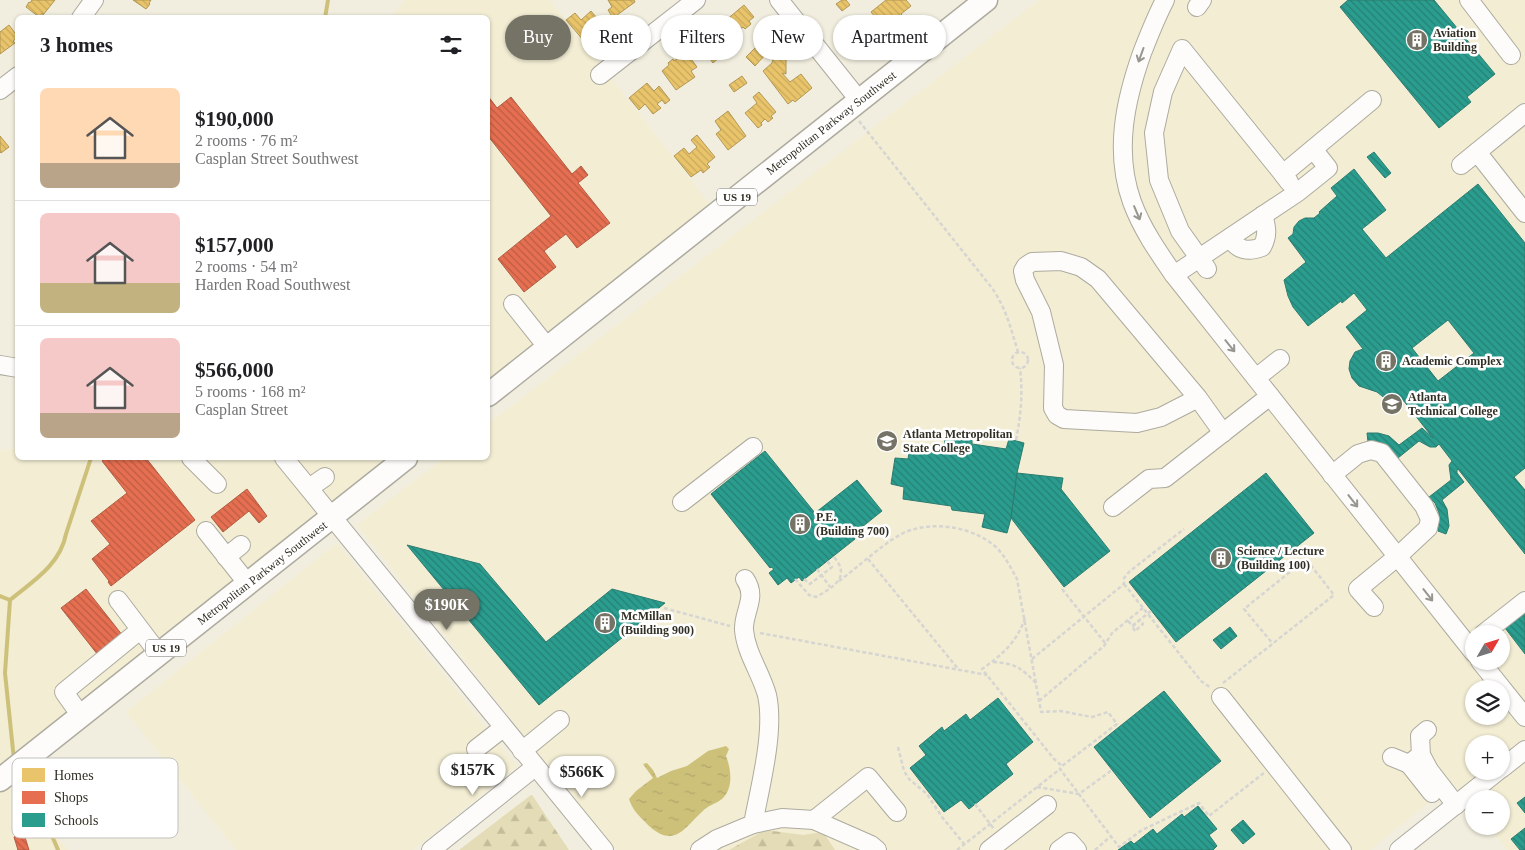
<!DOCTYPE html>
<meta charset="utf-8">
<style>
:root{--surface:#fff;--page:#f2f2f2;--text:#202124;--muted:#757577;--line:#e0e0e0;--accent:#757266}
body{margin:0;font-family:Georgia,serif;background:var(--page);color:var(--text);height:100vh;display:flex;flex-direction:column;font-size:19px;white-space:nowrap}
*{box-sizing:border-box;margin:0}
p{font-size:16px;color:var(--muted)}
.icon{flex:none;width:28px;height:28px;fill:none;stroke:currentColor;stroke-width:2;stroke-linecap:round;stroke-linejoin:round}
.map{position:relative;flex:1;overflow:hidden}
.drawer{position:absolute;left:15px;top:15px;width:475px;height:445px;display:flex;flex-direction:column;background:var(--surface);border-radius:8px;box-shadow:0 1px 4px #0004}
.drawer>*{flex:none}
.top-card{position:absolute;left:505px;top:15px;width:475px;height:45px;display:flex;gap:10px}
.needle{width:32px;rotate:51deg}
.fabs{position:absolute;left:1465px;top:625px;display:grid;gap:10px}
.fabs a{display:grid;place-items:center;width:45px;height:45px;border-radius:50%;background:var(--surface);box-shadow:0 1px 4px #0004;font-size:25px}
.price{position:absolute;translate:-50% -42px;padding:0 11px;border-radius:18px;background:#fff;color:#222;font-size:16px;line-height:32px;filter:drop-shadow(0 1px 2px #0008)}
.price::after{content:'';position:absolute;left:50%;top:30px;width:15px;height:11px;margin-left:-8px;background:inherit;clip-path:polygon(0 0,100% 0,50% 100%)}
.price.current{background:var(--accent);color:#fff}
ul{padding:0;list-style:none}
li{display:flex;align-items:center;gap:15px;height:125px;padding:0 25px}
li+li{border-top:1px solid var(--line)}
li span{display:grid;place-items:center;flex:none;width:140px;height:100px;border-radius:8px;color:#555}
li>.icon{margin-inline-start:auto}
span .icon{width:60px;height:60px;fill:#fffc;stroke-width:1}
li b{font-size:21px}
h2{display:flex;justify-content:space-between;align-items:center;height:60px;padding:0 25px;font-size:21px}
.chip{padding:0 18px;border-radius:22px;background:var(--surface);box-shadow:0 1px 4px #0004;font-size:18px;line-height:45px}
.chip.current{background:var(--accent);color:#fff}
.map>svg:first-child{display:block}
.built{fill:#f2edd3;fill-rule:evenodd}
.forest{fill:url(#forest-firs)}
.water{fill:url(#water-ripples)}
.homes{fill:url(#homes-back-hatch);stroke:#b29855}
.shops{fill:url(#shops-back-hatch);stroke:#b15c44}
.schools{fill:url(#schools-back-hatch);stroke:#2c7c6f;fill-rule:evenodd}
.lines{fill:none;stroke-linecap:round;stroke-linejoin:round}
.stream{stroke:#cdc17a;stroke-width:4}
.minor-casing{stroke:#adab9f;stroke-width:20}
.major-casing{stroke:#adab9f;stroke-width:25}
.path{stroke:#d6d5d1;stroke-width:2.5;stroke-dasharray:4 2.5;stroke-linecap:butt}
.minor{stroke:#fdfcfa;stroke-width:18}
.major{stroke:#fdfcfa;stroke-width:22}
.path-bridge{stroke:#d6d5d1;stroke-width:2.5;stroke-dasharray:4 2.5;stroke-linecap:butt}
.oneway{stroke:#989690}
.labels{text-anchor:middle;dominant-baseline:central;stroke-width:5;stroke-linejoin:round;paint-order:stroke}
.shield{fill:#fff;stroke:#706e66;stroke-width:1}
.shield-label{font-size:11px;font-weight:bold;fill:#323025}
.poi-label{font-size:12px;font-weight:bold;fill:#323025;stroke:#fff;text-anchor:start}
.street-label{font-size:12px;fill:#323025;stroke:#fff}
.key{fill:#fff;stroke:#c2c1be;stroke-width:1}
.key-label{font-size:14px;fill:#323025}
</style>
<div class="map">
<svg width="1525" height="850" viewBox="0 0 1525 850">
<defs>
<pattern id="forest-firs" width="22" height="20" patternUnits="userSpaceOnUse" patternTransform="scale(1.25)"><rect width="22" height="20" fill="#e3dcb6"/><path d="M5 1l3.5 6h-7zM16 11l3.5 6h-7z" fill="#c3bd9c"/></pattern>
<pattern id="water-ripples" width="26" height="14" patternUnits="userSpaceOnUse" patternTransform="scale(1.25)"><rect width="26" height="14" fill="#cdc17a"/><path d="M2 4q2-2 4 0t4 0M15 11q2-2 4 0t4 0" fill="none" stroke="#b0a669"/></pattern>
<pattern id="homes-back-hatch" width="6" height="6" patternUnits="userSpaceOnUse" patternTransform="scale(1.25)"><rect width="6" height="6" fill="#e9c46a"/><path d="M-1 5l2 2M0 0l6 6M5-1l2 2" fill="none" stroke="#c8a95c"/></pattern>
<pattern id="shops-back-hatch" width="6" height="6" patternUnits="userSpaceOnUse" patternTransform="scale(1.25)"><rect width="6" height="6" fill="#e76f51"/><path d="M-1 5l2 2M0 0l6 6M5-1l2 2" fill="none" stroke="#bc5c43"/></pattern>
<pattern id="schools-back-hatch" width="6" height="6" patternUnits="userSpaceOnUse" patternTransform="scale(1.25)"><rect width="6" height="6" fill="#2a9d8f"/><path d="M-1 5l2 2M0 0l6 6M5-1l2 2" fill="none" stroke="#258075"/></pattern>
</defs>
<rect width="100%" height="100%" fill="#f1eedf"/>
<g class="built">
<path d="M405,0H550L719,216L488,394V18H391Z"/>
<path d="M1039,0H1525V850H1507L1488,826H1501V799H1474V809L1453,783L1370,850H617L594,823L357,525L444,458H488V424ZM1474,634H1501V661H1474ZM1474,689H1501V716H1474ZM1474,744H1501V771H1474Z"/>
<path d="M17,448L18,458H406L13,780L68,850H0V451Z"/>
<path d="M337,543L517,766L413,850H236L126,712Z"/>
</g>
<g class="forest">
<path d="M532,795L569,850H459L531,795Z"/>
<path d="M765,830L803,835L823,832L835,850H729Z"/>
</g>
<path class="water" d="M726,746L729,749L726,756C731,769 734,788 722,799C717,803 710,805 705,809C686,825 676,850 649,826C639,815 634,813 629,799L636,791L653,778L643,764L647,763L653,770L657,778L671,771L687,766L708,751Z"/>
<g class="homes">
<path d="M32,0H55L43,15L42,13L39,17L26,7L29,2L30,3Z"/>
<path d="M133,0H151L149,3L150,4L146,9Z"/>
<path d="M608,0H634L635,2L613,18L608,10L612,7Z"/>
<path d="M842,0H846L850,5L842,11L836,4Z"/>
<path d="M886,0H906L911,6L901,14L903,16L895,22L894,20L884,28L871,12Z"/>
<path d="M744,5L754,17L749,21L751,24L745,29L743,27L730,37L724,30L729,25L725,21Z"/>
<path d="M591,11L603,25L598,29L600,31L592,38L590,36L584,41L566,20L575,13L581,20Z"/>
<path d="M866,16L879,32L853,53L840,37L843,33L839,28L849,21L853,26Z"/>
<path d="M9,25L18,37L13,41L15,43L0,54V32Z"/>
<path d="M716,28L727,41L716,50L721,56L713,63L707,55L701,60L692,49L697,44L693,40L701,33L704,37Z"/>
<path d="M757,46L766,54L755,66L746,57Z"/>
<path d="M686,52L697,67L691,71L695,77L676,90L662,71L669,65L668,63L673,59L674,61Z"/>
<path d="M773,59H786V74L782,73L790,82L801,74L812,88L795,102L793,100L788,104L763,71L772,63Z"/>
<path d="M742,76L747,83L734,92L729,85Z"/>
<path d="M647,83L654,91L659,86L670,100L665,104L662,100L657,104L661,108L653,114L645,104L639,110L629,98Z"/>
<path d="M759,92L776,112L771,116L773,118L768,122L765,119L761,123L762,125L758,128L745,113L757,103L753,97Z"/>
<path d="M728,111L746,136L728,150L716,134L721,130L715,121Z"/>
<path d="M697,135L715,157L707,164L710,167L703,173L701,170L691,177L674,156L684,148L689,154L697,147L691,140Z"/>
<path d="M0,136L9,147L1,153L0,152Z"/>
</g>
<g class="shops">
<path d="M488,96L497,108L511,97L572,174L581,166L588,175L578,183L610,223L577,248L566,234L544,251L556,267L524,292L498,259L551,216L488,136Z"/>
<path d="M106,458H146L195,520L111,586L108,582L109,581L92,559L110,544L91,521L127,493L102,461Z"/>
<path d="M247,489L267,516L259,523L249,511L223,532L211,517Z"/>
<path d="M86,589L123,636L98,655L61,608Z"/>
<path d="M24,834L29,850H18L14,837Z"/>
</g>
<g class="schools">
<path d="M1348,0H1434L1495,74L1467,97L1471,102L1439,128L1340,7Z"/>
<path d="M1374,152L1391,173L1385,178L1367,157Z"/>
<path d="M1354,169L1386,210L1362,229L1386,258L1478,184L1525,243V468L1514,477L1525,490V554L1458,469L1457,470V473L1464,482L1442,500L1447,509L1449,526L1446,534L1438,531L1439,513L1435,503L1429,497L1451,480L1449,465L1452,461L1439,444L1436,447H1430L1419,441L1398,458L1388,447L1368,442L1367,433H1378L1389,436L1399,445L1422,428L1433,438L1399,395L1392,404L1377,392L1359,386L1352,378L1349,369L1350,361L1355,352L1363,349L1346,327L1367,310L1354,293L1342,303L1341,301L1308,326L1293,307L1288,296L1284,280L1306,262L1288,238L1293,234L1294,227L1299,221L1305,218H1314L1320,213L1319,212L1337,196L1331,188ZM1448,320L1474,353L1438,381L1412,348Z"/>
<path d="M945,435L960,438H972V444L1006,449L1009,439L1024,443L1017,473L1011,518L1007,533L982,527L985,514L952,510L951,506L903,499L904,487L891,484L895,458L908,459L910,446L944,450Z"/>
<path d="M765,451L815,513L857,480L882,511L852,535L855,539L802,581L799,577L791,583L787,578L778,585L769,573L774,569L771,567L770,568L711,494Z"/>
<path d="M1017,473L1063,478L1061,489L1110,551L1064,587L1011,518Z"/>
<path d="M1266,473L1314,533L1176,642L1129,582Z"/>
<path d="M407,545L480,564L546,642L612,589L665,603L539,705Z"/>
<path d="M1525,613V654L1505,628Z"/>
<path d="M1230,627L1237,636L1221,649L1213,640Z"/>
<path d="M1164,691L1221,761L1150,818L1094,747Z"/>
<path d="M998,698L1033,742L1006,764L1013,774L969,809L961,800L944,812L910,768L926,755L919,746L942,727L944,731L966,714L970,720Z"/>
<path d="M1525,797V813L1517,803Z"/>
<path d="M1198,806L1217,829L1209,835L1217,846L1213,850H1118L1131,841L1134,844L1153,829L1157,834L1182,814L1184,817Z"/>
<path d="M1243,820L1255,834L1243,844L1231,830Z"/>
<path d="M1525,828V850H1520L1511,839Z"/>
</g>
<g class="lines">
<g class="stream">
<path d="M325,18L328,0"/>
<path d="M0,596L10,600"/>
<path d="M14,760L5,673L10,600C33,581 60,565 66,534L91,458"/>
<path d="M18,774C28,801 48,822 58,850"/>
</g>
<g class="minor-casing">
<g id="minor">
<path d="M779,0L859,100"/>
<path d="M1165,0C1156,17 1149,35 1142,53C1125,101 1114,152 1132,202C1142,229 1158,252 1174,275L1474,653"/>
<path d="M1469,0L1511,55"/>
<path d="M1197,7L1202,0"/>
<path d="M81,18L94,0"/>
<path d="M600,75L696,0"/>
<path d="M0,90L18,76"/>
<path d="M1477,152L1525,213"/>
<path d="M1461,165L1525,113"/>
<path d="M1289,182L1283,174L1372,100"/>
<path d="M1231,237C1236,251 1249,252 1262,247C1268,236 1267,228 1263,215"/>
<path d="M1207,269L1180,231L1159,180L1154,133L1163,92L1182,49L1283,174"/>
<path d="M1174,275L1298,192L1328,168L1313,149"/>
<path d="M513,304L548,348"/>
<path d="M0,365L18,368"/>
<path d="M1256,378L1280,359"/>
<path d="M1198,398L1161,417L1137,423L1064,419L1057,415L1053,408L1054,365L1041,312L1025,280L1023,271L1026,266L1032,262L1061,261L1081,267L1098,279L1198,398L1223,433"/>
<path d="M191,458L217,484"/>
<path d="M284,458L604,850"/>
<path d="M1332,475L1358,454L1371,450L1382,453L1424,506L1430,519L1428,528L1397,557L1358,589L1374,607"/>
<path d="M309,488L325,477"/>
<path d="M682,502L753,447"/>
<path d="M1113,507L1149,479L1165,478L1270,396"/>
<path d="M206,531L248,584"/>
<path d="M226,557L241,545"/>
<path d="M118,600L159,654"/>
<path d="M1483,634L1525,601"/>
<path d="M1480,661L1525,717"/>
<path d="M1221,697L1342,850"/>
<path d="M81,716L64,692L140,630"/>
<path d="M1427,730L1420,736L1421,755L1429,770L1456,805"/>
<path d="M476,749L503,728"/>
<path d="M522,751L560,720"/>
<path d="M1392,757L1409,764L1418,757"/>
<path d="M1409,764L1432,793"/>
<path d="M1501,769L1525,750"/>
<path d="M814,820L871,845L877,850"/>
<path d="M753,824L782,818L814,820L868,777L897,812"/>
<path d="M431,850L535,767"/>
<path d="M700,850L717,839L753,824C760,787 775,731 767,695C761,673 746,653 744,630C743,611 758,598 745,579"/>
<path d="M989,850L1047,805"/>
<path d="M1059,850L1070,842L1077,850"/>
<path d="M1399,850L1498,771"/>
</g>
</g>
<g class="major-casing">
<g id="major">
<path d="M488,395L986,0"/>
<path d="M0,780L406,458"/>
</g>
</g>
<g class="path">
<path d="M859,121L992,288C1006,308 1011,329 1018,352"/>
<circle cx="1020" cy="360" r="8"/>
<path d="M1016,440C1021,415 1023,393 1020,368"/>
<path d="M868,559L959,670"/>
<path d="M817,569L830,587"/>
<path d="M795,579L809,595L816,597C834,587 851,577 834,557"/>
<path d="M804,579L810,584L832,567L827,561"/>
<path d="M839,581C857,568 889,538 908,531C936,521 973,527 996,547C1005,556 1011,568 1017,579L1041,712L1060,711L1092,717L1108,712L1117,724L1062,766L1060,769L1119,847L1142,830L1199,803L1209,816L1264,773"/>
<path d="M1124,584L1201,681L1211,688"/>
<path d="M1062,589L1106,644"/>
<path d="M664,608L730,626"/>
<path d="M1025,618C1017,642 1002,655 982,669L1054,759L1062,766"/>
<path d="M1128,621L1133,626L1140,620L1143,624L1135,631"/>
<path d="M760,633L987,675"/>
<path d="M1032,659L1124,584V578L1130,571L1184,529"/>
<path d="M993,662C1015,663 1021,668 1036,683"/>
<path d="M1223,683L1334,595L1306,559L1244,609L1273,644"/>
<path d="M1039,701L1104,646L1112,633L1143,608"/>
<path d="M898,747L904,771L909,779L927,794L942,817L964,844"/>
<path d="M1037,787L1079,794L1112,770"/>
<path d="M975,804L994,829"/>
<path d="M957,850L1060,769"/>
<path d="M1095,850L1111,836"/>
</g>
<use href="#minor" class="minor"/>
<use href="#major" class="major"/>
<path class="path-bridge" d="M1135,631L1132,626L1151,611"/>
</g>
<defs><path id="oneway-shaft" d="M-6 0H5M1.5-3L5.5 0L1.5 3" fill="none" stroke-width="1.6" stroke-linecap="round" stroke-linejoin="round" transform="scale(1.25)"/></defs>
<g class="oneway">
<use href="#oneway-shaft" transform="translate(1141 55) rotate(110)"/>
<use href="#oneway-shaft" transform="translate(1137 213) rotate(67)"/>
<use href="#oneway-shaft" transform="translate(1230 346) rotate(51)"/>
<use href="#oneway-shaft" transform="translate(1353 501) rotate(52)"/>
<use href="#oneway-shaft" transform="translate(1428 595) rotate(52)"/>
</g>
<defs>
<g id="building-disc" transform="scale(1.125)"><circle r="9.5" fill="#757266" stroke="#fff"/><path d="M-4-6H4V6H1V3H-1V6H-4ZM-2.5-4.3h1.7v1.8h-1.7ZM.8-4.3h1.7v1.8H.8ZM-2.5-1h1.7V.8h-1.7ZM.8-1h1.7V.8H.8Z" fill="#fff"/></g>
<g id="university-disc" transform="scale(1.125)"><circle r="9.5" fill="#757266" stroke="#fff"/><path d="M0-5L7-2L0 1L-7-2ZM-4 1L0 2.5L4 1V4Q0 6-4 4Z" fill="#fff"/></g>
</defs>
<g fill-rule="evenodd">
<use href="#building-disc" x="1417" y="40"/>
<use href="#building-disc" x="1386" y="361"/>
<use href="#university-disc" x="1392" y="404"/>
<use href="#university-disc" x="887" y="441"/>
<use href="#building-disc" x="800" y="524"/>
<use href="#building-disc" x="1221" y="558"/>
<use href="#building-disc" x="605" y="623"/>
</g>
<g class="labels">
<g class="shield">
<rect x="717" y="188.5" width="40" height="17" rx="4"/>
<rect x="146" y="639.5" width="40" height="17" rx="4"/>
</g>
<g class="shield-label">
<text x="737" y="197">US 19</text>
<text x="166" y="648">US 19</text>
</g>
<g class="poi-label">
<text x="1433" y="33">Aviation<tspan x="1433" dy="14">Building</tspan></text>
<text x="1402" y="361">Academic Complex</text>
<text x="1408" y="397">Atlanta<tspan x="1408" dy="14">Technical College</tspan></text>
<text x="903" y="434">Atlanta Metropolitan<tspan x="903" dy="14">State College</tspan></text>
<text x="816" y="517">P.E.<tspan x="816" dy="14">(Building 700)</tspan></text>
<text x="1237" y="551">Science / Lecture<tspan x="1237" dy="14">(Building 100)</tspan></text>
<text x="621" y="616">McMillan<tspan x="621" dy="14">(Building 900)</tspan></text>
</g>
<g class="street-label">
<text transform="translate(831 123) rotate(-38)">Metropolitan Parkway Southwest</text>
<text transform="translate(262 573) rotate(-38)">Metropolitan Parkway Southwest</text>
</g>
</g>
<rect x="12" y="758" width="166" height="80" rx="8" class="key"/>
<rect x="22" y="768" width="23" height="14" fill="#e9c46a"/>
<rect x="22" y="791" width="23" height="13" fill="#e76f51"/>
<rect x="22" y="813" width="23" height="14" fill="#2a9d8f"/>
<g class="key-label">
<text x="54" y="780">Homes</text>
<text x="54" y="802">Shops</text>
<text x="54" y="825">Schools</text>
</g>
</svg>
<div class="fabs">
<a><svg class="needle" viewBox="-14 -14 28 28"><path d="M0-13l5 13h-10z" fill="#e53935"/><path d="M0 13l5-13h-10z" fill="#757577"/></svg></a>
<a><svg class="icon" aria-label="layers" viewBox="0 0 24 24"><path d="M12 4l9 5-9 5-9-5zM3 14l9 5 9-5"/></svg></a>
<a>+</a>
<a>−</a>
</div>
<b class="price current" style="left:447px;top:631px">$190K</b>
<b class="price" style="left:473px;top:796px">$157K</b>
<b class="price" style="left:582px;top:798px">$566K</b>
<div class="top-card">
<a class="chip current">Buy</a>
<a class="chip">Rent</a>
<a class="chip">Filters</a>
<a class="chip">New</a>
<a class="chip">Apartment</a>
</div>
<section class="drawer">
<h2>3 homes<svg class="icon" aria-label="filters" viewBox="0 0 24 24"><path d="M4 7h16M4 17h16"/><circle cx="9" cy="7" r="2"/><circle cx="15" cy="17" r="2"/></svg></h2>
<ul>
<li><span style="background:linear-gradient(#ffd9b3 75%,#b9a48a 0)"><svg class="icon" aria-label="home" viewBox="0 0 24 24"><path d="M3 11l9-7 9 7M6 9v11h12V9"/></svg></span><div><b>$190,000</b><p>2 rooms · 76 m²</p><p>Casplan Street Southwest</p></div></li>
<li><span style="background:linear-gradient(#f6c9c9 70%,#c2b280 0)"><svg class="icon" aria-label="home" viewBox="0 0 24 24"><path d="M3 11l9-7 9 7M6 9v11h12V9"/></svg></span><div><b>$157,000</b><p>2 rooms · 54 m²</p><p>Harden Road Southwest</p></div></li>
<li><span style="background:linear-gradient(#f6c9c9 75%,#b9a48a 0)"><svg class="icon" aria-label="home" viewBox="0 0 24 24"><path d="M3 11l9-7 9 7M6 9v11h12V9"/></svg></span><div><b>$566,000</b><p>5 rooms · 168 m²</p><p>Casplan Street</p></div></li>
</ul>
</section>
</div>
